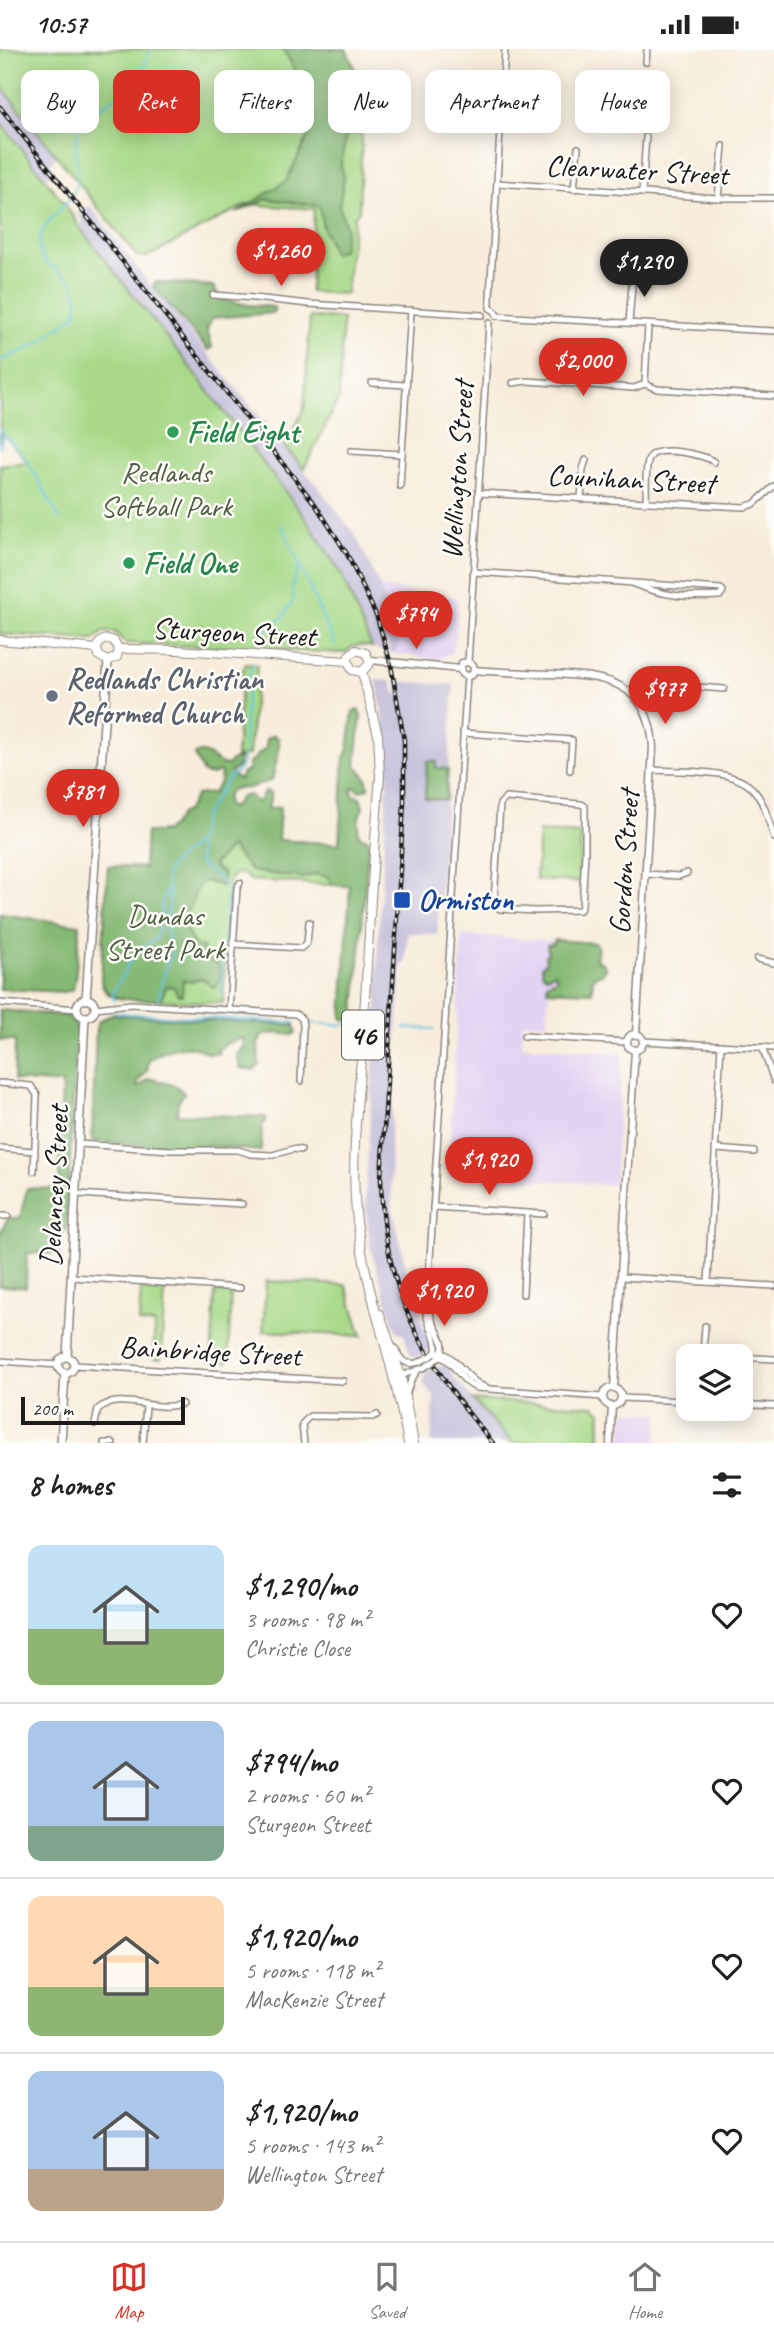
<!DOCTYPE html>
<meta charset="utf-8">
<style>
:root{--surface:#fff;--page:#f2f2f2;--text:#222;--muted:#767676;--line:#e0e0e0;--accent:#d93025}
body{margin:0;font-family:Caveat,sans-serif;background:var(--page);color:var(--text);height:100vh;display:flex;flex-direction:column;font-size:26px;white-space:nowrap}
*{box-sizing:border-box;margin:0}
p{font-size:23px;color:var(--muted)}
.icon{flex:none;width:38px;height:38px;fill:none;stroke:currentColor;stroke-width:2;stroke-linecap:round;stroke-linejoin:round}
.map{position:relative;height:1394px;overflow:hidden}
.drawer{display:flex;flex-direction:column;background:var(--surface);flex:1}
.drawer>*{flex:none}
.banner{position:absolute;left:21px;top:21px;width:733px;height:63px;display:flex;gap:14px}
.buttons{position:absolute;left:676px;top:1295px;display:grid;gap:14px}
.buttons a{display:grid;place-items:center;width:77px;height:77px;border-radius:14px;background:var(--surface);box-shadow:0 4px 18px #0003;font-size:35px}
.scale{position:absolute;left:21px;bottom:18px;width:164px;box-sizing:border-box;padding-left:7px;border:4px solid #1c1c1c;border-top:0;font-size:19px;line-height:24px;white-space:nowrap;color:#1c1c1c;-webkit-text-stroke:5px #fdfcf7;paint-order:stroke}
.price{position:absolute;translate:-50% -60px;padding:0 16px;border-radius:24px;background:var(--accent);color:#fff;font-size:23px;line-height:46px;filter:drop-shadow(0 2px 4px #0008)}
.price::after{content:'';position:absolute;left:50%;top:42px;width:21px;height:16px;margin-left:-10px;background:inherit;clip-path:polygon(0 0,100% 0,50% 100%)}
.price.active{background:#222;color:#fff}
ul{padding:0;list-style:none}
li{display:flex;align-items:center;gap:21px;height:175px;padding:0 28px}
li+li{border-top:2px solid var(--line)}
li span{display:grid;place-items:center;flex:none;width:196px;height:140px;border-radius:14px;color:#555}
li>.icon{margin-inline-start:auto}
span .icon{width:84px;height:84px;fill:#fffc;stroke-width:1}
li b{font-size:30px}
h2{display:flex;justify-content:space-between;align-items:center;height:84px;padding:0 28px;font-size:30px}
.pill{padding:0 24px;border-radius:14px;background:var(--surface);box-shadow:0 4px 18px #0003;font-size:24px;line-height:63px}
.pill.active{background:var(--accent);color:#fff}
.status{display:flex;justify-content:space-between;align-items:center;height:49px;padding:0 35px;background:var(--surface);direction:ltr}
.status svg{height:19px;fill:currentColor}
.dock{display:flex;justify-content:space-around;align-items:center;height:98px;border-top:2px solid var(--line);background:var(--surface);font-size:19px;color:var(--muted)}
.dock a{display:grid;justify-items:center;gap:4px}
.dock .active{color:var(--accent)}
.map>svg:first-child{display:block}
.built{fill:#e3d3f2}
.industrial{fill:#c6c0da}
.green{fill:#a7d988;stroke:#627a52;stroke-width:2}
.forest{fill:#85b974;stroke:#506a48;stroke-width:2}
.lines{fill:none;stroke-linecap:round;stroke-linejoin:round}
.stream{stroke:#67c4e5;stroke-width:2}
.minor-casing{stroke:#8a847c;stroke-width:8}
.tertiary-casing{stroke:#8a847c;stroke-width:9}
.secondary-casing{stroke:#8a847c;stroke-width:10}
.primary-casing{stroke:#8a847c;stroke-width:10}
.minor{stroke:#fff;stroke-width:5}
.tertiary{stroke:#fff;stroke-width:6}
.secondary{stroke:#fff;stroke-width:7}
.primary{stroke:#fff;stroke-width:8}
.rail-casing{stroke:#1c1c1c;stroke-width:4.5}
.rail{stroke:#fdfcf7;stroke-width:2;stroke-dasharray:5;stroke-linecap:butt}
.minor-bridge-casing{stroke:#8a847c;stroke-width:8;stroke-linecap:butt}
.minor-bridge{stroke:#fff;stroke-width:5}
.leisure-dot{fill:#2e9e5b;stroke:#fdfcf7;stroke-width:2.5}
.worship-dot{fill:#6b7280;stroke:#fdfcf7;stroke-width:2.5}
.transit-dot{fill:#1a4fb4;stroke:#fdfcf7;stroke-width:2.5}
.labels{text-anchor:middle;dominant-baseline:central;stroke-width:5;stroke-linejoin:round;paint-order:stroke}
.shield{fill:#fdfcf7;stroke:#605f5e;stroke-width:2}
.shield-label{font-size:28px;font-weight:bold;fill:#1c1c1c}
.street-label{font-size:30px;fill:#1c1c1c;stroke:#fdfcf7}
.leisure-label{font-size:30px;font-weight:bold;fill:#27864d;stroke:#fdfcf7;text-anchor:start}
.park-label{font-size:30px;fill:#4d5e42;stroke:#fdfcf7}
.worship-label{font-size:30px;font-weight:bold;fill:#5b616d;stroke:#fdfcf7;text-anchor:start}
.transit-label{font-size:30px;font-weight:bold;fill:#164399;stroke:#fdfcf7;text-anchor:start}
</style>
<div class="status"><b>10:57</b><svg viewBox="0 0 49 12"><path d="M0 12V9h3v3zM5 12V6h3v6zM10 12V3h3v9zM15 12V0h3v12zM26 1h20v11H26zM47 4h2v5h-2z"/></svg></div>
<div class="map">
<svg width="774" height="1394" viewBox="0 0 774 1394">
<rect width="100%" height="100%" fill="#fdfcf7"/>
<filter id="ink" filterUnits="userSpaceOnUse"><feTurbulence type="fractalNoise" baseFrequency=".0143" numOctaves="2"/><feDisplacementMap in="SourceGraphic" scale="14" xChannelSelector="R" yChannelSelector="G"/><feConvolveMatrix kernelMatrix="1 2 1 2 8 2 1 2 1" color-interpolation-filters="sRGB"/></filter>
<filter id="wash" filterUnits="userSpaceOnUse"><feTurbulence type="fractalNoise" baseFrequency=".00686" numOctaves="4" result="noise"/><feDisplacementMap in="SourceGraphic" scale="28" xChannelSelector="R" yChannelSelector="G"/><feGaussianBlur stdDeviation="1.57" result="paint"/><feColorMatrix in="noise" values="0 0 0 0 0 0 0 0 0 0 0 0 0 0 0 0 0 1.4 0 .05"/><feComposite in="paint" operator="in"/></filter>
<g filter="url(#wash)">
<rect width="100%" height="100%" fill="#f8eddb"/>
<g class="built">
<path d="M380,538L458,549L456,587L452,603L438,610L391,604L394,603L392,566Z"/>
<path d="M462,886L595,894L592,943L549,941L547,974L523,973L522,997L622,1004L614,1136L448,1126Z"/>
<path d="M629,1362L659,1364L657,1394H621L625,1366Z"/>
</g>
<g class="industrial">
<path d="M0,36L56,107L50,115L54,122L44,130L0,73Z"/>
<path d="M91,158L148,233L316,435L356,487L380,538L398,585V598L394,603L390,604L386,592L383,593L385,603L372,598L341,525L306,470L194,323L83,183L81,170L78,165L80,162L84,166L87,164L83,159Z"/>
<path d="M376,631L392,632L395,645L399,644L396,632L454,636L437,886L408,884L405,915L402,916L390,1091L392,1156L413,1252L420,1258L422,1275L431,1294L428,1303L419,1308L411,1307L404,1286L397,1282L394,1276L370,1197L365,1150L377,954L378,896L388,722L384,675Z"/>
<path d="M436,1316L448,1318L454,1329L512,1394H431L434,1348L423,1334L427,1321Z"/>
</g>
<g class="green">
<path d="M0,0H283L306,40L310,76L352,79L362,87L359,162L354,168L346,245L310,243L314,160L247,155L147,208L137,207L0,36Z"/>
<path d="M0,73L65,155L83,183L194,323L306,470L341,525L372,598C360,595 354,595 345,604L125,594L115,583H103L94,591L0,585V416L28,413L3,385L0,398Z"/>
<path d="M310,268L343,270L339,349L304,420L284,397L304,360Z"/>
<path d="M246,615L257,616L249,706L236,708L242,623Z"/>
<path d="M146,783L353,796L350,837L250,831L244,825L237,824L230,829L223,954L117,949C106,945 103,942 101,931L108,817L144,819Z"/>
<path d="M539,783L581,785L579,833L536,831Z"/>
<path d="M266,1232L346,1236L362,1287L263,1282Z"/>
<path d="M141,1240L165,1241L161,1310L153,1309L155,1275L139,1274Z"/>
<path d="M215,1243L231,1244L228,1313L211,1312Z"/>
<path d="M473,1351L594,1357L601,1363L599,1394H512Z"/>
</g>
<g class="forest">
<path d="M283,0H346L362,34L352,79L346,86L341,116L344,130L339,157L346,178L343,200L333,205L323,179L319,157L267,150L236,164L286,132L311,82L306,40Z"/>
<path d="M155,233L213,237L221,250L248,256L273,258L275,261L273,264L212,269L207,280L212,298L208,301L153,237Z"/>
<path d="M358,660L361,667L356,716L366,728L369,739L360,742L355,738L351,740L354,747L360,748L363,758L359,768L358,786L369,791L355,962L347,972L342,969L350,837L333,836L328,828L317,825L303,829L251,822L231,798L213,816L224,826L222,837L205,832L199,836L184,871L186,882L196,898H203L206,909L219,916L221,930L214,939L202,929L190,933L183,931L182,946H178L173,937L166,938L161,951C141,950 105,956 101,931L108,817L144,819L146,783C168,784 170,783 181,764L186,763L196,746L213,744L220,733L221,724L219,723L212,726L203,724L194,706C208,698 213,715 227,716L234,710H240L237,719L231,723L235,728L240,730L243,724L249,721L248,715C255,710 259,704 266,699V690L274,686L279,690V702L272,731L249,739L232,740L227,747L226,756L232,759L241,748L249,746L258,754L265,742L271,744L268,760L280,758L278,791L339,795L344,709L348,701L353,662Z"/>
<path d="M427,712H436V719L448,720L446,751L425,749Z"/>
<path d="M0,865L80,876L75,932L72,941L65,943L0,940Z"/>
<path d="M555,891L595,894L598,897L596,910L604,915L605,920L602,925L593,928L592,943L547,941V934L557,929L555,924L546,927L542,923V917L546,913L545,906L548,904L547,896L553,895Z"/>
<path d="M0,961L68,967L77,978L66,1181L61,1185L59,1205L27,1204L26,1238L0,1237V1184L8,1169H20L27,1139L59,1140L62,1035L14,1031L15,992L0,991Z"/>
<path d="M114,964L118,966L294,976L296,983L293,986L277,984L262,986L258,995L259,1015L254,1021L240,1019L237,1006L244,998L243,989L228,994L218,1000L219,1004C208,1008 203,999 192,998C177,996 161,1003 149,1011L147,1022L138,1032V1038L149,1030H153L176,1037L184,1044L178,1053L177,1065L266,1068V1072L262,1076L261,1102L208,1097L192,1100L92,1092L96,979L99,972Z"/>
</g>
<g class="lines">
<g class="stream">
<path d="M0,312L37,295L75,266L79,251C77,245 74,236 70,231C62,220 43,218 40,203C33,175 66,162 75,140C84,117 66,97 84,73C91,62 103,57 113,50C132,38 146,22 150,0"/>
<path d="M0,381L28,413L60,470"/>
<path d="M0,398L2,386"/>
<path d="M282,476L335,596"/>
<path d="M260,586L282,569L294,551L292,538L299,516"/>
<path d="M196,796L199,800V814L223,833L227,843L221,944"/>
<path d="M158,950L166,917L172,906L166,878L170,852L166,825L171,816L199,791L203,768L229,728L238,722L243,713L247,633L253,614"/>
<path d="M114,952L113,943C123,929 127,912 141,900C148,894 152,895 157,886C163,872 158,854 167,841"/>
<path d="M116,962L117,964L295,974"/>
<path d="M307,974L347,976"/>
<path d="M404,979L435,980"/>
</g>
</g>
</g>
<g filter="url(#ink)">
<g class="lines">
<g class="minor-casing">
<g id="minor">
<path d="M646,13L647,0"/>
<path d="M497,134L718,149H774"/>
<path d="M574,140L578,99"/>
<path d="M642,144L646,88"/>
<path d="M718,149L723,97"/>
<path d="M213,246L254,249L309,255L482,266"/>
<path d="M497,267L774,282"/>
<path d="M497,267L495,262L490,259V247L505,0"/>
<path d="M629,274L633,223"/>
<path d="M648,276L645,335L657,340L774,347"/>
<path d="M372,334L406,336"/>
<path d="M513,334L527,332L634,339L645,335"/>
<path d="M351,402L402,405"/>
<path d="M400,437L411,261"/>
<path d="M478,444L744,458L754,455L774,437"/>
<path d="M581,450L583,420L586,411"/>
<path d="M646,453C647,441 644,418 650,408C658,396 704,405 714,413"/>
<path d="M473,523L721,540L723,542L720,547C685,549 663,547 631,534"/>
<path d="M468,613L489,274"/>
<path d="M635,647L648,637L659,635L724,640"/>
<path d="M463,684L572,691L570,721"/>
<path d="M652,721C681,723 738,718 756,744C766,757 769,774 774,789"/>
<path d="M506,749L581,755L585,757V805L582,857L580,861L535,862L500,860L496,857L494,853L500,755Z"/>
<path d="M646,825L679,827L687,824"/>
<path d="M233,895L301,899L307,894L309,873"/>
<path d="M757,910L774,914"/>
<path d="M0,954L78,960"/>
<path d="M95,959L131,955L296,965L302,970L303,977L301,1032"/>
<path d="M229,961L237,839L240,834"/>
<path d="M524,987L627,993"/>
<path d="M643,992L774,999"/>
<path d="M762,998L774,1032"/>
<path d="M0,1034L31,1037L37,1046L34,1122"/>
<path d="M79,1095L171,1101H238L251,1105L273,1106L293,1100L301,1101"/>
<path d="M0,1099L33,1102"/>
<path d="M716,1100L754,1103"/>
<path d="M77,1145L242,1155"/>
<path d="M433,1158L544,1165"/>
<path d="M0,1167H8"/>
<path d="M72,1228L240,1239"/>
<path d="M621,1228L774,1237"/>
<path d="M708,1233L721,996"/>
<path d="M429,1245C430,1252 429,1260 431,1268C436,1284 451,1295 437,1310"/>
<path d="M523,1245L527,1164"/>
<path d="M395,1299C400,1311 406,1318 420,1313"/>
<path d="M436,1303C440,1309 444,1308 450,1314C459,1323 463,1333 476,1339L603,1348"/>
<path d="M441,1303C458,1309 464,1329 484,1338"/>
<path d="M703,1306L705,1277"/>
<path d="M431,1307L436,1303C438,1279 419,1274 428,1241L467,627"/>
<path d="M703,1307H723"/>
<path d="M740,1308L774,1310"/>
<path d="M0,1312L58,1316"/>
<path d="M74,1316L343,1332"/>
<path d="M401,1327L425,1318"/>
<path d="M406,1346L411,1331L418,1321"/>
<path d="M622,1349L688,1352"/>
<path d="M740,1355L774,1357"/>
<path d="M95,1375L98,1360C120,1342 156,1364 182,1355"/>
<path d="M104,1394H113"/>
<path d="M143,1394L146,1357"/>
<path d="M304,1394L302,1375L310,1367L373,1368L377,1366"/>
</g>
</g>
<g class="tertiary-casing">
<g id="tertiary">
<path d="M370,611L460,620"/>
<path d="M460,620L462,614L468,613L473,616L474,621"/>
<path d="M460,620L462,625L467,627L472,626L474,621"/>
<path d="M474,621C499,623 525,624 550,625C604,627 649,631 653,698L636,986"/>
<circle cx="635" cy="993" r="8"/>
<circle cx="612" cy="1348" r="9"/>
<path d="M614,1339L635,1001"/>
<path d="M610,1394L612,1357"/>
</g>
</g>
<g class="secondary-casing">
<g id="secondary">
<circle cx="86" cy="959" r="9"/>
<path d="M86,951L108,612"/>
<circle cx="66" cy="1316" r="8"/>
<path d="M67,1308L85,968"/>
<path d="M61,1394L65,1324"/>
</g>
</g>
<g class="primary-casing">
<g id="primary">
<path d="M0,591L97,600"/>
<path d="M97,600L99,607L108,612L117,608L119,600"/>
<path d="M97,600C99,591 106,588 114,592L119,600"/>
<path d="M119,600L177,601L348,612"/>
<path d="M348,612L349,606L356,601L366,604L370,614L362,623"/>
<path d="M348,612L352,621L362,623"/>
<path d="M362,623L378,686L380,727C372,817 368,907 362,997C358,1054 350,1114 357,1172C367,1248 395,1319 408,1394"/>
<path d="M380,1265L401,1327L414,1394"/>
</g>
</g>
<use href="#minor" class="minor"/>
<use href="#tertiary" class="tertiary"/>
<use href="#secondary" class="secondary"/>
<use href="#primary" class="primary"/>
<g class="rail-casing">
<path id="rail" d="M0,58L315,455L347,505L377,568L391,616L404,691V754L381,1129C383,1241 422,1311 493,1394"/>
</g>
<use href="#rail" class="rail"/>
<g class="minor-bridge-casing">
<g id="minor-bridge">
<path d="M421,1312L431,1307"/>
<path d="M425,1318L434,1312"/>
</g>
</g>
<use href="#minor-bridge" class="minor-bridge"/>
</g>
</g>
<g class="leisure-dot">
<circle cx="173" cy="383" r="7"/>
<circle cx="129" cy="514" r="7"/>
</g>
<circle class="worship-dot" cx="52" cy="647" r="7"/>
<rect class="transit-dot" x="393" y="842" width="18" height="18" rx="3.5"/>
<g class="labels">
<rect class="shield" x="342" y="961.5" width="42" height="49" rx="5"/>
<g class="shield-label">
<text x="363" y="986">46</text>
</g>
<g class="street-label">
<text transform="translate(637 121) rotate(3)">Clearwater Street</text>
<text transform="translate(457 421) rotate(-86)">Wellington Street</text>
<text transform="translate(631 430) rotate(3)">Counihan Street</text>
<text transform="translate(234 583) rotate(3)">Sturgeon Street</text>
<text transform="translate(624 813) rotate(-86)">Gordon Street</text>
<text transform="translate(54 1137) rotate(-87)">Delancey Street</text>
<text transform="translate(210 1302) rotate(3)">Bainbridge Street</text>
</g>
<g class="leisure-label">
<text x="187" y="383">Field Eight</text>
<text x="143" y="514">Field One</text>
</g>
<g class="park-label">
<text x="166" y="423">Redlands<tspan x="166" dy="34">Softball Park</tspan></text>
<text x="165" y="866">Dundas<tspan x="165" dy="34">Street Park</tspan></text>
</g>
<g class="worship-label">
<text x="66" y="630">Redlands Christian<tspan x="66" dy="34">Reformed Church</tspan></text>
</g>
<g class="transit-label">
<text x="418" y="851">Ormiston</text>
</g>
</g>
</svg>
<div class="buttons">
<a><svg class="icon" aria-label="layers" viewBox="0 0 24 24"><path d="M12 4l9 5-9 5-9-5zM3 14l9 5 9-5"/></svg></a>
</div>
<div class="scale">200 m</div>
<b class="price" style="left:281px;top:239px">$1,260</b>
<b class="price active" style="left:644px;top:250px">$1,290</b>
<b class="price" style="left:583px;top:349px">$2,000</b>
<b class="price" style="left:416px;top:602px">$794</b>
<b class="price" style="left:665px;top:677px">$977</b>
<b class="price" style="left:83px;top:780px">$781</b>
<b class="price" style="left:489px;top:1148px">$1,920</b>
<b class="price" style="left:444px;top:1279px">$1,920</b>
<div class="banner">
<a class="pill">Buy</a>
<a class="pill active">Rent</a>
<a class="pill">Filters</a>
<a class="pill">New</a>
<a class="pill">Apartment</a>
<a class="pill">House</a>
</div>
</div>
<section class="drawer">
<h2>8 homes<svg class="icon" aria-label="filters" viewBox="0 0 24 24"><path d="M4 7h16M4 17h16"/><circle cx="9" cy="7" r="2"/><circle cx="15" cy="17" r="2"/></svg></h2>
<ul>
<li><span style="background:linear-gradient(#bfe0f5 60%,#8fb573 0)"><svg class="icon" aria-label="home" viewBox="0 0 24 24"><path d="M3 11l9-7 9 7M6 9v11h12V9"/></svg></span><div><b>$1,290/mo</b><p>3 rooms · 98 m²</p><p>Christie Close</p></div><svg class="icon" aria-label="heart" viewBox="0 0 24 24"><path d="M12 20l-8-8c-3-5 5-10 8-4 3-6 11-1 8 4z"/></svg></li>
<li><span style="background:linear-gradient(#a9c7e8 75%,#7fa58c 0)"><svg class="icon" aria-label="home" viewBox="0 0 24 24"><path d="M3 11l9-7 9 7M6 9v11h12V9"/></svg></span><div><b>$794/mo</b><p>2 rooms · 60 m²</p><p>Sturgeon Street</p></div><svg class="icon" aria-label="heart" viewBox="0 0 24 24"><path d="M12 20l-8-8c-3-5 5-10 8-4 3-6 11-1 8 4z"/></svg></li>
<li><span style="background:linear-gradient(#ffd9b3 65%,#8fb573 0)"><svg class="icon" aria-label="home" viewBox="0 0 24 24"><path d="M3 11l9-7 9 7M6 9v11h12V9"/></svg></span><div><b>$1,920/mo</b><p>5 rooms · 118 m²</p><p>MacKenzie Street</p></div><svg class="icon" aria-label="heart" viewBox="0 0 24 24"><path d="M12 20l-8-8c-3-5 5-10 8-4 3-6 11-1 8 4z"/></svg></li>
<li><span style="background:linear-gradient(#a9c7e8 70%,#b9a48a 0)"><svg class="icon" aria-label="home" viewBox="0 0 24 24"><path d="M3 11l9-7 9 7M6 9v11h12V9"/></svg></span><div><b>$1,920/mo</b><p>5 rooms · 143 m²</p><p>Wellington Street</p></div><svg class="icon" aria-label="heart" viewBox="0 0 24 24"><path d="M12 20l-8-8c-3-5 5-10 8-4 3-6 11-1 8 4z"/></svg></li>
</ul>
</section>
<nav class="dock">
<a class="active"><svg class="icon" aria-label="map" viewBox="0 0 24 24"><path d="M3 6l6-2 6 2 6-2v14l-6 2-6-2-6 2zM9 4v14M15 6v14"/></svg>Map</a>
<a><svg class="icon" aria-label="saved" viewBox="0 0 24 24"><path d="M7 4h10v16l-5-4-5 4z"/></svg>Saved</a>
<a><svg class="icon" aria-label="home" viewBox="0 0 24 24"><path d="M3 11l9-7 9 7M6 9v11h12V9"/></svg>Home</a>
</nav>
